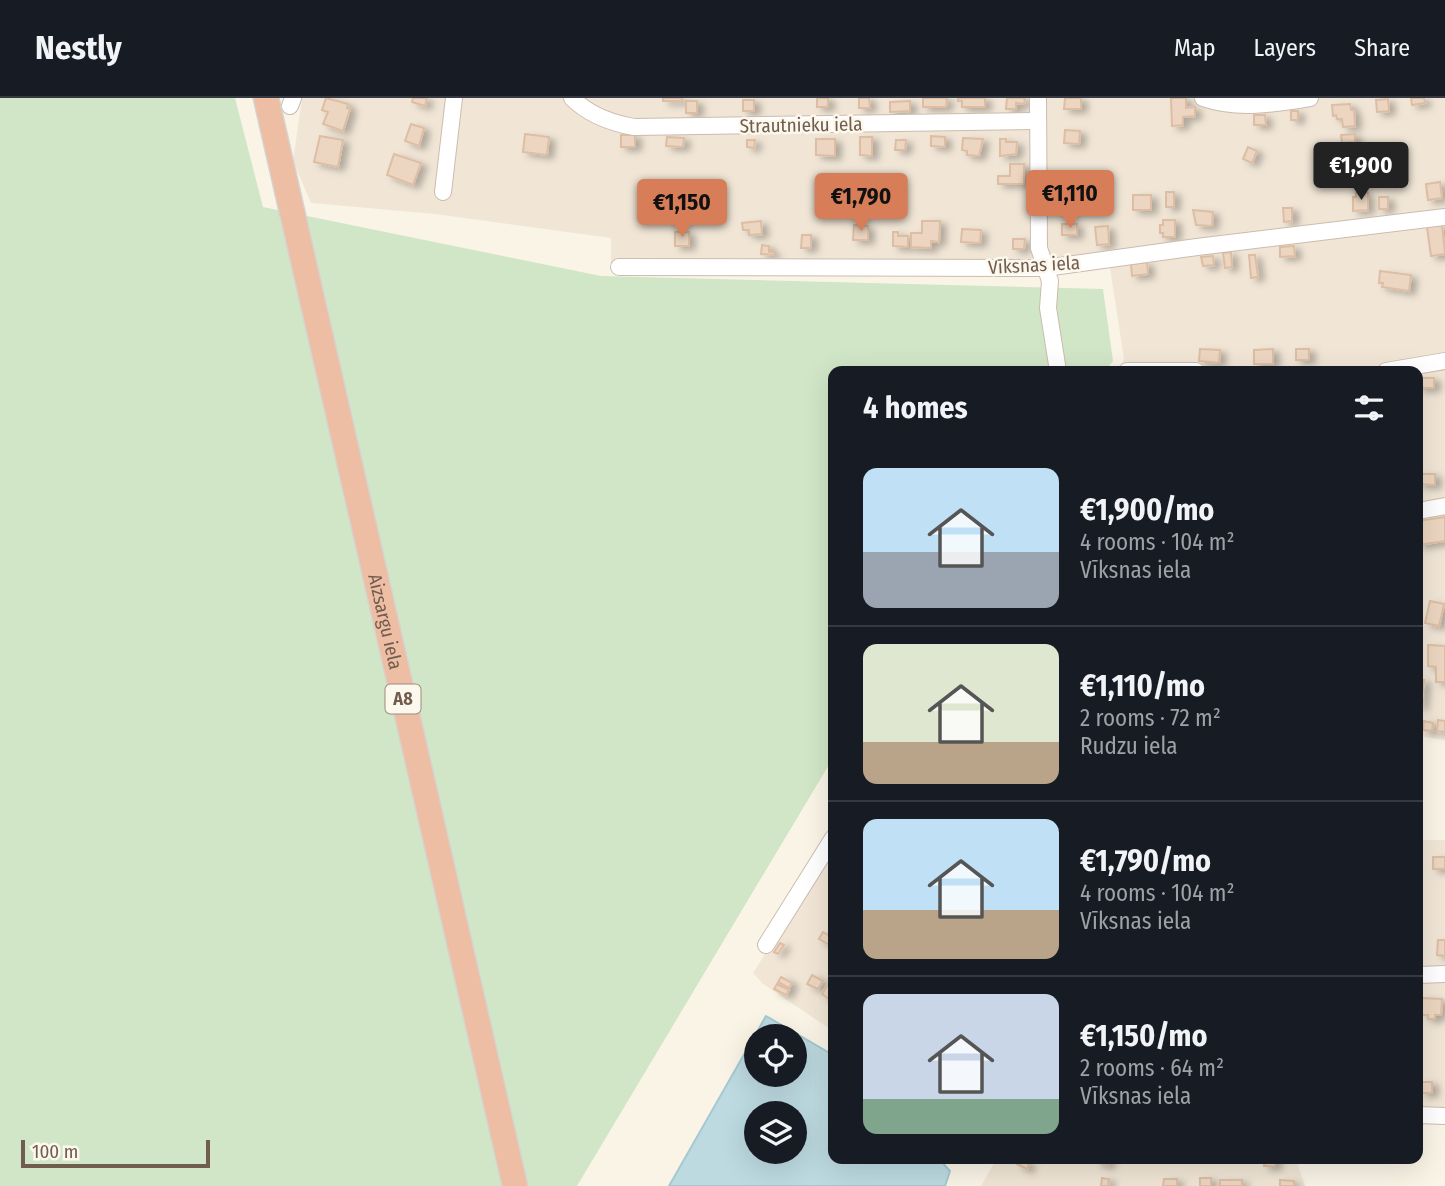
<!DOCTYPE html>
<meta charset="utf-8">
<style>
:root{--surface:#171b24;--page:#242831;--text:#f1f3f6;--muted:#9ea1a6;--line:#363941;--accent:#d77e59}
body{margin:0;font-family:"Fira Sans Condensed",sans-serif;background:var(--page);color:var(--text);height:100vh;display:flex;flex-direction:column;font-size:26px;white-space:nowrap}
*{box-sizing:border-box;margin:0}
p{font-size:23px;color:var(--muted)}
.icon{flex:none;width:38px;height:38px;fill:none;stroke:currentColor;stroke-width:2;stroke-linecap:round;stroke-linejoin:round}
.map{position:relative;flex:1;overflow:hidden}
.panel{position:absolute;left:828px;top:268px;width:595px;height:798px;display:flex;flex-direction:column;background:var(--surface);border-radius:14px;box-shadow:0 7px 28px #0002}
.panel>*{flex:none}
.controls{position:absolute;left:744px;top:926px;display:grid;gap:14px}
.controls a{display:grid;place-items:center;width:63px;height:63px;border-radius:50%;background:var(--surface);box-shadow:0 7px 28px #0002;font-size:35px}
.scale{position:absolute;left:21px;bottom:18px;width:189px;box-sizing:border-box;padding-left:7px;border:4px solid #715d4e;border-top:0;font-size:19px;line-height:24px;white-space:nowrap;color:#715d4e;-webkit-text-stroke:5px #fdf8ed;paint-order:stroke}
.price{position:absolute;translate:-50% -60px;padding:0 16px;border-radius:7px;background:var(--accent);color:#111;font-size:23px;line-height:46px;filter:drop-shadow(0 2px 4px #0008)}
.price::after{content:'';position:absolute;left:50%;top:42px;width:21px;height:16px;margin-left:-10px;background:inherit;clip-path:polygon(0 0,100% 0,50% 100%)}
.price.on{background:#222;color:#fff}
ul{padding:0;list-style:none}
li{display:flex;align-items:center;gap:21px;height:175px;padding:0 35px}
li+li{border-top:2px solid var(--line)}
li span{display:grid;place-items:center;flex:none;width:196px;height:140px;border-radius:14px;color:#555}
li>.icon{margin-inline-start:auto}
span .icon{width:84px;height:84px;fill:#fffc;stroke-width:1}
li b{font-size:30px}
h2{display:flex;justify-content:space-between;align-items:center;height:84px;padding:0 35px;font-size:30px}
header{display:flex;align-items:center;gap:42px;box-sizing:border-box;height:98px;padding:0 35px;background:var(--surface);border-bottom:2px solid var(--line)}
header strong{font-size:33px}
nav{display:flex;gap:38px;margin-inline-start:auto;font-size:24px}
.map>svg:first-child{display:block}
.residential{fill:#f1e6d6}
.green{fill:#d1e6c7}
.water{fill:#bddae1;stroke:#a5c8d2;stroke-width:2;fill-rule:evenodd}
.building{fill:#ecd6c1;stroke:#ddbea4;stroke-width:2;filter:url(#shadow)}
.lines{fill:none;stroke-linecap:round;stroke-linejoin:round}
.minor-casing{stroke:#cbbcae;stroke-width:18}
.highway-casing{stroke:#d7d2cd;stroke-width:27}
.minor{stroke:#fff;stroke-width:16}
.highway{stroke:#edbda4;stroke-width:24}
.labels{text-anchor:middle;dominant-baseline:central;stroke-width:5;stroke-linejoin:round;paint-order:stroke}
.shield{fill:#fdf8ed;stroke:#9b8c7e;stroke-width:2}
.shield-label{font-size:18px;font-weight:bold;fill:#715d4e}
.street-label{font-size:19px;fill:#715d4e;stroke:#fdf8ed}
</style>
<header>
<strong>Nestly</strong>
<nav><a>Map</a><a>Layers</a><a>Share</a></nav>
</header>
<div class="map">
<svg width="1445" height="1088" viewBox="0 0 1445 1088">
<defs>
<filter id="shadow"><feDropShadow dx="6" dy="3.5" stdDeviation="3.5" flood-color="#0004"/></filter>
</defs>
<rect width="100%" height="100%" fill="#faf4e7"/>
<g class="residential">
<path d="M302,0H1445V642L1418,638V273H1118L1124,261L1110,170L611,169V140L435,116L311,105L293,63Z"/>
<rect x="1418" y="742" width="27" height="274"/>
<path d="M833,748V933L763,886L753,875Z"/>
<path d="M997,1060L1296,1061L1305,1088H981Z"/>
</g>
<path class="green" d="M0,0H235L263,109L601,178L1103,191L1113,263L1105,273H833V660L577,1088H0Z"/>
<path class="water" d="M766,918L833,957V1060L939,1061L950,1073L945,1088H669ZM756,938H794V976H756ZM756,1015H794V1054H756Z"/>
<g class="building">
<path d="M326,0L348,6L347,10L350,11L343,33L323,26L328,14L322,12Z"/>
<path d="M413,0H427L425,8L412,4Z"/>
<rect x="663" y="0" width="19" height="3"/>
<rect x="817" y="0" width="11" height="9"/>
<path d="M859,0H869L870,10H859Z"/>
<path d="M923,0H947L946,9H923Z"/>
<path d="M958,0H985V9H962V3H958Z"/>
<path d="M1007,0H1025L1024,6L1016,5V11H1006Z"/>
<path d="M1065,0H1081V11H1064Z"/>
<path d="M1171,0H1186V10L1195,9V18L1183,19V27L1172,28Z"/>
<path d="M1411,0H1424L1425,5L1412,7Z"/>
<path d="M1388,1L1389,13L1377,14L1376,2Z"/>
<rect x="743" y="2" width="11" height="11"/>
<rect x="686" y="3" width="11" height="12"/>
<path d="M910,3V13L890,14V4Z"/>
<path d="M1350,6L1351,12H1354L1355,28L1343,29L1342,21H1337L1336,17L1333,18L1332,7Z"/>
<rect x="1291" y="13" width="7" height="9"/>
<path d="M1254,17H1265L1266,27H1254Z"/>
<path d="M411,26L424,30L419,48L405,43Z"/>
<path d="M1065,32L1080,33L1079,46L1064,45Z"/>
<path d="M525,36L549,39L547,57L523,54Z"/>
<path d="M1355,36V44L1342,45L1341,37Z"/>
<rect x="621" y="37" width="14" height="12"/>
<path d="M320,38L343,42L338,69L314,64Z"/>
<path d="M931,38L945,39V49L931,48Z"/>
<path d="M667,39L684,40L683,49L666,48Z"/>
<path d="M860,39H872V58L860,57Z"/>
<path d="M963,40L983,41L979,58L967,57V53L962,52Z"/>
<path d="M816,41H835V58L816,57Z"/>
<path d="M1000,41H1006V44H1017L1016,56L1000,58Z"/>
<path d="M747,42H755L754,50L747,49Z"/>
<path d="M896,42H906L905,52H895Z"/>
<path d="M1248,49L1257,53L1252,65L1243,61Z"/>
<path d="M394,56L421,65L413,87L387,77Z"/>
<path d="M1010,66H1024V86H998V78H1010Z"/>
<path d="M1345,66H1360V78L1345,77Z"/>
<path d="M1440,84L1442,100L1428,102L1426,86Z"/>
<rect x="1166" y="94" width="8" height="15"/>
<path d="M1356,95H1368V112L1353,113V99H1356Z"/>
<rect x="1133" y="97" width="18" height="15"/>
<rect x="1379" y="99" width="9" height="12"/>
<path d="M1283,110H1292V123L1284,124Z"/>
<path d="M1193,112L1213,114L1212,128L1196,127Z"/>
<path d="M1163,122H1175V139H1163V135H1160V127H1163Z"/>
<path d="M761,123L762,136L749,137V132H743L742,125Z"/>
<path d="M922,123H940L939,144L931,143V150L911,149V135H922Z"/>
<rect x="1062" y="126" width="15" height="11"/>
<path d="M854,127L868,128V142H853Z"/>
<path d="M1442,127L1445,156L1431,158L1427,129Z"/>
<path d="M1108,128L1109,146L1097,147L1095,129Z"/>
<path d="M962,131L981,132L980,145L961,144Z"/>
<rect x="675" y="134" width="14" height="14"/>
<path d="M893,134H898V138H908V149L893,148Z"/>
<path d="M802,137H811V150H801Z"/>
<path d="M1013,141H1025L1024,151H1013Z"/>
<path d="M762,147L769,148V154H774V157L761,156Z"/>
<path d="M1294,148L1295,158L1280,159V149Z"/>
<path d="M1231,154L1232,169L1225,170L1223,155Z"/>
<path d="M1249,157H1255L1258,179L1251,180Z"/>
<path d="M1213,158L1214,167L1203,168L1201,159Z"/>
<path d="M1147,164L1148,176L1132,178L1131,166Z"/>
<path d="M1380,173L1411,177L1409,193L1382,189L1383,185H1379Z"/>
<path d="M1200,251L1220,252L1219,265L1199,263Z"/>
<path d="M1273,251V266H1254V252Z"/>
<rect x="1296" y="251" width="13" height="11"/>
<rect x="1418" y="280" width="16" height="10"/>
<path d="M1419,376H1435V387L1418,386Z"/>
<path d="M1445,419V443L1418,447V423Z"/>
<path d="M1430,503L1444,506L1439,528L1425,525Z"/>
<path d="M1428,547L1445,548V584H1436V569L1428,568Z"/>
<path d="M1418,582H1424L1421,608H1418Z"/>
<path d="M1438,622L1445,623V634L1437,633Z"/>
<path d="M1424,623L1433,625L1432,633L1423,632Z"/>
<rect x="1433" y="759" width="12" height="12"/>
<path d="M823,834L833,840V849L819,841Z"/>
<path d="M1438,842H1445V858L1437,857Z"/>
<path d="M780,845L784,847L778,856L774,854Z"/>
<path d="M812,877L823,883L818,891L807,886Z"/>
<path d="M833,878V894L829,901L822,896Z"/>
<path d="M781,879L792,885L789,890L778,884Z"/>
<path d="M777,886L789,892L786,897L774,891Z"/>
<path d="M1422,900L1442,901L1441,917H1435V921H1428V917H1422Z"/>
<rect x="1421" y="984" width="11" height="11"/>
<path d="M1097,1060H1109L1108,1067L1096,1064Z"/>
<path d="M1265,1060H1275V1068H1264Z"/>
<path d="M1020,1061L1029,1066L1027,1071L1017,1066Z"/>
<path d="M1102,1080L1109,1081L1108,1088H1101Z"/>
<rect x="1200" y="1080" width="11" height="8"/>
<path d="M1164,1081H1177V1088H1163Z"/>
<rect x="1220" y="1082" width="22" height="6"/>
<path d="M1280,1082L1294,1083V1088H1280Z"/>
</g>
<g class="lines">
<g class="minor-casing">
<g id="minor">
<path d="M572,0C589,17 611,25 634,29L1038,23"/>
<path d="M1038,0L1039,150L1050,183L1048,210L1058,273"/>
<path d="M1203,0C1237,12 1274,6 1310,0"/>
<path d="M290,8L293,0"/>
<path d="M443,94L454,0"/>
<path d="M619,169L1045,170L1197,149L1445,119"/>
<path d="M1127,273H1196"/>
<path d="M1386,273L1445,263"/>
<path d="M1418,413L1445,408"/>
<path d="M766,847L833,740"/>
<path d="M1418,877L1445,876"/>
<path d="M1418,1017L1445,1018"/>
</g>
</g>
<g class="highway-casing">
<g id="highway">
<path id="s1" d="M266,0L515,1088"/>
</g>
</g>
<use href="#minor" class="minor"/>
<use href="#highway" class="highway"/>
</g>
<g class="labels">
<rect class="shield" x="385.5" y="586.5" width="35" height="29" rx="5"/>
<g class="shield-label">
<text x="403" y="601">A8</text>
</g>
<g class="street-label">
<text transform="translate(801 27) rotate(-1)">Strautnieku iela</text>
<text transform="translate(1034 167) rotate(-3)">Vīksnas iela</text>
<text stroke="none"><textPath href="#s1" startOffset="537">Aizsargu iela</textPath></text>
</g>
</g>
</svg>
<div class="controls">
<a><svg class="icon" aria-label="locate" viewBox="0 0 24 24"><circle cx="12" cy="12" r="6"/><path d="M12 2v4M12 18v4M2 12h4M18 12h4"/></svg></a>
<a><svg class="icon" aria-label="layers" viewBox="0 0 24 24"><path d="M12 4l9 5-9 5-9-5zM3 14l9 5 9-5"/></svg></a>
</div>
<div class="scale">100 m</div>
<b class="price on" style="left:1361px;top:104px">€1,900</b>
<b class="price" style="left:1070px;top:132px">€1,110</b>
<b class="price" style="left:861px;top:135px">€1,790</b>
<b class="price" style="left:682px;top:141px">€1,150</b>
<section class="panel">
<h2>4 homes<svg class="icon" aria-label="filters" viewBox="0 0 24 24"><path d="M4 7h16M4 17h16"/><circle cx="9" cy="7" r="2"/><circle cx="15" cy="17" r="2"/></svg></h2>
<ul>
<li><span style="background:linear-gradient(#bfe0f5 60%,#9aa5b1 0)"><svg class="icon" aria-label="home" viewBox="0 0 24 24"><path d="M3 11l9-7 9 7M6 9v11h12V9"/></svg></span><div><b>€1,900/mo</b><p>4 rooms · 104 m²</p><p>Vīksnas iela</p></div></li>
<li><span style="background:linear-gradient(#dfe7d0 70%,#b9a48a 0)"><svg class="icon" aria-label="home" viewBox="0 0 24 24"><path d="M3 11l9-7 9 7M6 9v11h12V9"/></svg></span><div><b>€1,110/mo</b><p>2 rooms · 72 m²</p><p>Rudzu iela</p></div></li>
<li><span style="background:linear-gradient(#bfe0f5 65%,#b9a48a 0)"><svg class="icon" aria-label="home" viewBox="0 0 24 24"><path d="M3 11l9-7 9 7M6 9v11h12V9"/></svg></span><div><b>€1,790/mo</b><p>4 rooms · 104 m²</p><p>Vīksnas iela</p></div></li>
<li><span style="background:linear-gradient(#c9d6e8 75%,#7fa58c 0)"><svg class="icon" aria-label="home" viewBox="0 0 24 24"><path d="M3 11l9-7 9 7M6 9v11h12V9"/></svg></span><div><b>€1,150/mo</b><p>2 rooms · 64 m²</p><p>Vīksnas iela</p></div></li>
</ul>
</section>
</div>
